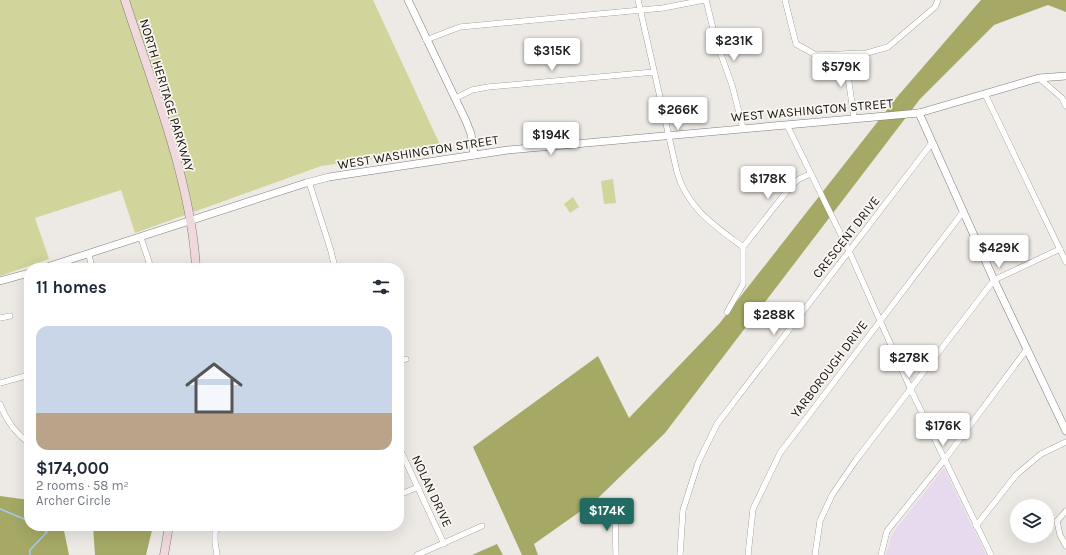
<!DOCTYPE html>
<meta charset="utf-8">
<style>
:root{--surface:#fff;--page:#f6f6f7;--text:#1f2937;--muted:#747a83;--accent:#226b62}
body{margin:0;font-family:Karla,sans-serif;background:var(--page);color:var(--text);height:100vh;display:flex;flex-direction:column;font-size:15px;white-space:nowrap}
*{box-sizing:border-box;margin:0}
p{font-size:13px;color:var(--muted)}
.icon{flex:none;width:22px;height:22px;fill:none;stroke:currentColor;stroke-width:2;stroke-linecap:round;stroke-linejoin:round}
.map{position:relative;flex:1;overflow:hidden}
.drawer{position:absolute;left:24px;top:263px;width:380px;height:268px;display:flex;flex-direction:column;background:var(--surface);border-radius:16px;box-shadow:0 4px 16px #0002}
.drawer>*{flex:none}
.tools{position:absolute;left:1010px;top:499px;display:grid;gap:8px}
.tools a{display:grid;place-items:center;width:44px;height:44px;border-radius:50%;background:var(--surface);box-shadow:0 4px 16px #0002;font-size:20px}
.price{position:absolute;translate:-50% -34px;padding:0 9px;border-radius:4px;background:#fff;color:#222;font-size:13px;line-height:26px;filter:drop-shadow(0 1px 2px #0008)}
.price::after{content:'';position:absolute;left:50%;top:24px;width:12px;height:9px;margin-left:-6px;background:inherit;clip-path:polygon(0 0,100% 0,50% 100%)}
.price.on{background:var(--accent);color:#fff}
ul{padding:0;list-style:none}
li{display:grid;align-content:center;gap:8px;height:212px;padding:0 12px}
li span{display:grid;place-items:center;height:124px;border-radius:12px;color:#555}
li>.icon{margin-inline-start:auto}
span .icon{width:72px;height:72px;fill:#fffc;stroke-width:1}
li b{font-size:17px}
h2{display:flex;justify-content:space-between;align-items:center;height:48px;padding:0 12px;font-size:17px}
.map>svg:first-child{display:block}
.education{fill:#e7daee}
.green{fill:#d1d59b}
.forest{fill:#a5a965}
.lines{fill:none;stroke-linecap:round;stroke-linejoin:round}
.stream{stroke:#a4cbf5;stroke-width:1.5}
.minor-casing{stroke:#807c78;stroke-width:6}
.tertiary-casing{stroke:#807c78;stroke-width:8}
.secondary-casing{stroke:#807c78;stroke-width:9}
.minor{stroke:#fff;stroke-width:5.5}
.tertiary{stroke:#fff;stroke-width:7}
.secondary{stroke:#f0d9dd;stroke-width:8}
.labels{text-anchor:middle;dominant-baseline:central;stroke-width:3.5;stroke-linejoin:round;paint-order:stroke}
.street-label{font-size:13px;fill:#171614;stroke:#faf6f2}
</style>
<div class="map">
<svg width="1066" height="555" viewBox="0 0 1066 555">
<rect width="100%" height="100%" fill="#ede9e4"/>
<path class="education" d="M944,468L986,555H886L892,534Z"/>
<g class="green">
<path d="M0,0H373L442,149L321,166L135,233L121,190L35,218L49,259L0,276Z"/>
<path d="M613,179L616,203L604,204L601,181Z"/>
<path d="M573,197L579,207L570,213L564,204Z"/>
</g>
<g class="forest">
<path d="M981,0H1066V12L1048,5L994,25L920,99L665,433L595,501L534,544L538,555H522L473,447L598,356L629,418L719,324L897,97Z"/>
<path d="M0,496L29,500V526H63L69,555H0Z"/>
<path d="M93,526H153L146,555H95Z"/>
<path d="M497,544L503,555H472Z"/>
</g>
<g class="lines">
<g class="stream">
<path d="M0,509L29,521"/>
<path d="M30,555V550L47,532L37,526"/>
</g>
<g class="minor-casing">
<g id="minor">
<path d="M638,0L677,172C687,208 715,226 743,247"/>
<path d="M706,0L716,41L732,85L743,128"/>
<path d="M785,0L796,44L816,55L867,53L888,47L935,7L938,0"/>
<path d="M426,40L460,27L663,8L704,0"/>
<path d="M845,55L854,118"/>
<path d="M1039,78L1062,98L1066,106"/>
<path d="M985,94L1066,262"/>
<path d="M456,98L472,90L488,87L654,72"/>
<path d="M787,125L849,251L911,390L991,555"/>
<path d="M309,182L331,251L335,268"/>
<path d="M141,238L151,268"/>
<path d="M743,247L791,186L799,179L810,174"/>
<path d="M89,255L92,268"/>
<path d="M727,312L743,284V247"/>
<path d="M0,318L10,316"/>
<path d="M399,362L406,359"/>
<path d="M0,383L29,375"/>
<path d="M0,404C6,420 15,433 29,443"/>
<path d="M399,447L444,544"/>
<path d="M399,495L418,487"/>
<path d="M615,509L616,555"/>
<path d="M1066,511L1057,521L1060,535L1066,546"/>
<path d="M976,526L1016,475L1041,454L1066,442"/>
<path d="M217,555L215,542V531L219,528L276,526"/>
<path d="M417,555L482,526"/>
<path d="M680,555L683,510L698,463L717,424L931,144"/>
<path d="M748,555L753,509L780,453L963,212"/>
<path d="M815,555L820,521L832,495L856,460L994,280L1060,249"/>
<path d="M881,555L887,531L945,459L1027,349"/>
</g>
</g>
<g class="tertiary-casing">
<g id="tertiary">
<path d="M408,0L466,121L471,134L474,155"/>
<path d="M919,113L994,280L1066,431"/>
<path d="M44,268L306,183L329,177L508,150L919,113L1039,78L1066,76"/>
<path d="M0,281L29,273"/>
</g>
</g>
<g class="secondary-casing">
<g id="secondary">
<path d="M125,0C152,84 191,180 196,268"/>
<path d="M164,555L169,526"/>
</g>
</g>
<use href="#minor" class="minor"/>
<use href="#tertiary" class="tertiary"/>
<use href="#secondary" class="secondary"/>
</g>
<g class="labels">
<g class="street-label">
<text transform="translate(167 95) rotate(73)">NORTH HERITAGE PARKWAY</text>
<text transform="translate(812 110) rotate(-5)">WEST WASHINGTON STREET</text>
<text transform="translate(418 152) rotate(-9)">WEST WASHINGTON STREET</text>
<text transform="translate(846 237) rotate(-52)">CRESCENT DRIVE</text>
<text transform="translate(829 369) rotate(-53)">YARBOROUGH DRIVE</text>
<text transform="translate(432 491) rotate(65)">NOLAN DRIVE</text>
</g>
</g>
</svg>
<div class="tools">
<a><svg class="icon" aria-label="layers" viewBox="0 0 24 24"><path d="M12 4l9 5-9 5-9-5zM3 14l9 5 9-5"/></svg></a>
</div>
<b class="price" style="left:734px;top:62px">$231K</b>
<b class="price" style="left:552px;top:72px">$315K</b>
<b class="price" style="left:841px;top:88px">$579K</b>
<b class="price" style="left:678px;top:131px">$266K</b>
<b class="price" style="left:551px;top:156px">$194K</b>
<b class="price" style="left:768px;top:200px">$178K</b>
<b class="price" style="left:999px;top:269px">$429K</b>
<b class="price" style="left:774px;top:336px">$288K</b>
<b class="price" style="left:909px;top:379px">$278K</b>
<b class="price" style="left:943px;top:447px">$176K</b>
<b class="price on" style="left:607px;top:532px">$174K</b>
<section class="drawer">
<h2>11 homes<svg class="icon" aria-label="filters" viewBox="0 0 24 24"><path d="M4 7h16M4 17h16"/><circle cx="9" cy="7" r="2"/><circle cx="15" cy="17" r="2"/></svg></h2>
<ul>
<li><span style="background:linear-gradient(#c9d6e8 70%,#b9a48a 0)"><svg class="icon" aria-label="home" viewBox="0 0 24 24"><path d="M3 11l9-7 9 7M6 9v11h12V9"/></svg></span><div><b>$174,000</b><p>2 rooms · 58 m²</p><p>Archer Circle</p></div></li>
</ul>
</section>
</div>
